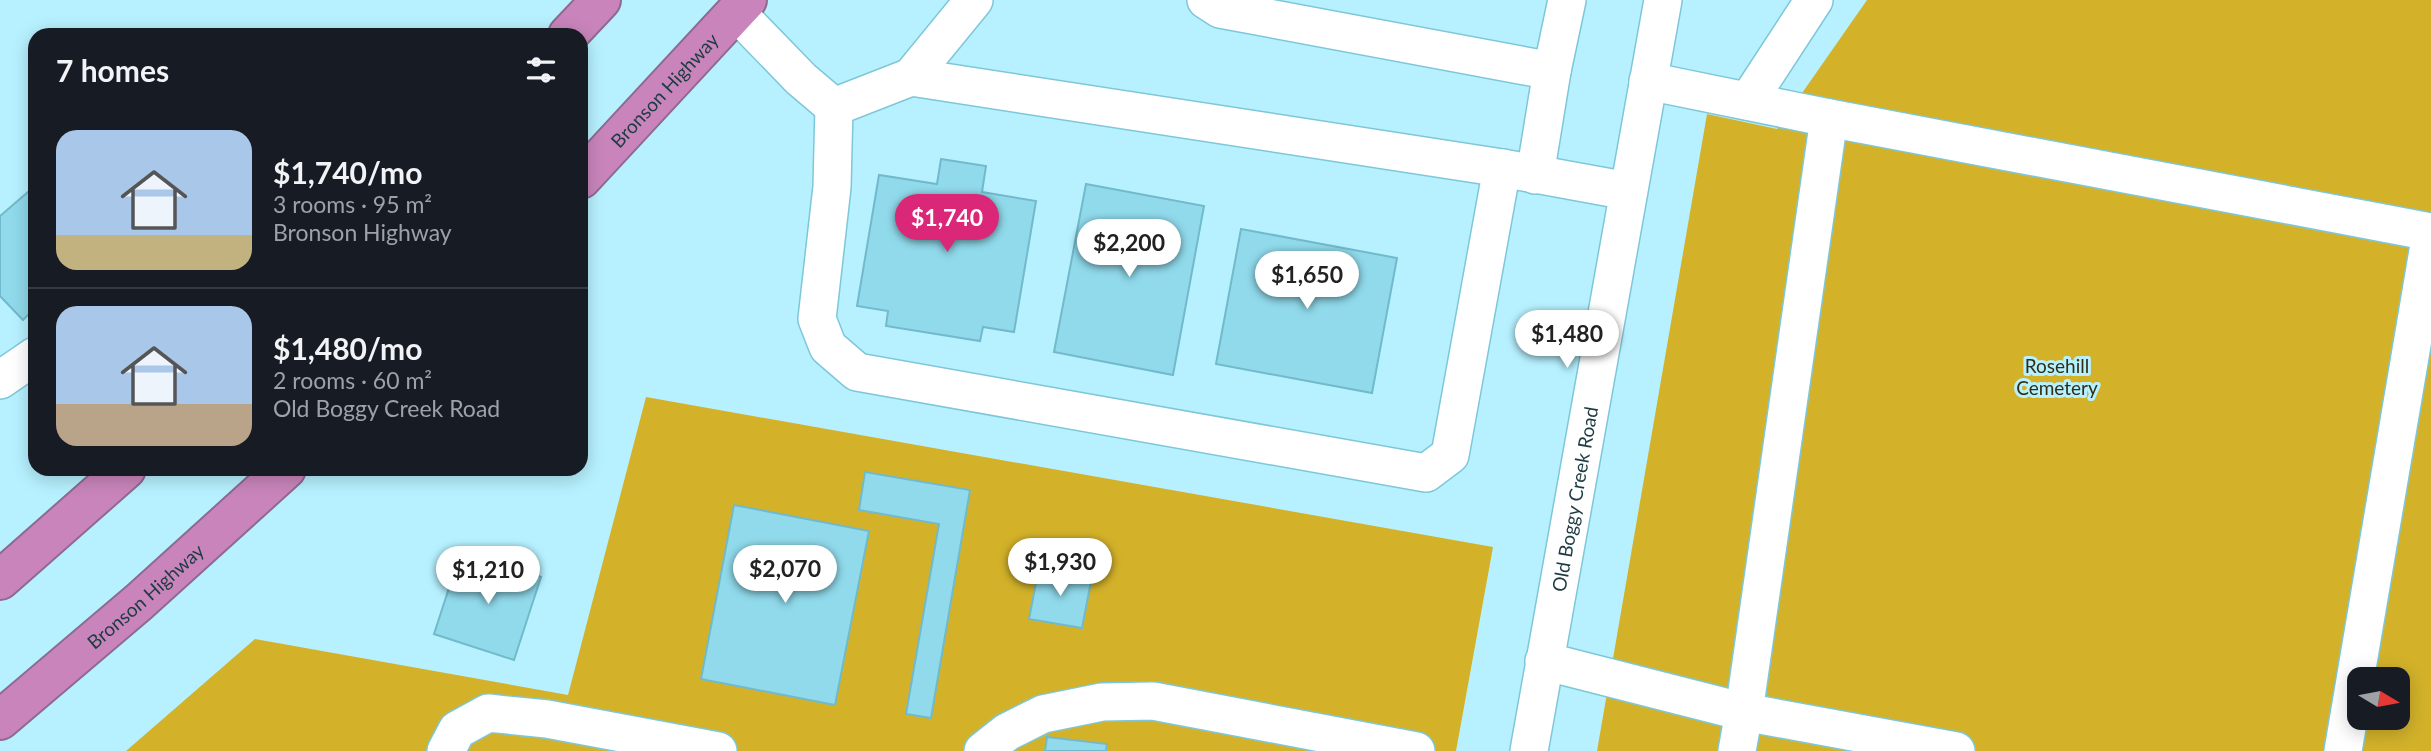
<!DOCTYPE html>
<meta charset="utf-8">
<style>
:root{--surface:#171b24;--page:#20242c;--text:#f1f3f6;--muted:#9ea1a6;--line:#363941;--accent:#db2777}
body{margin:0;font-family:Lato,sans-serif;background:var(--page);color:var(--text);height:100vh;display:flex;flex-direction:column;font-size:26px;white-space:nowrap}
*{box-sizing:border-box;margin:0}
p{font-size:23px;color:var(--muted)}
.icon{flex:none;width:38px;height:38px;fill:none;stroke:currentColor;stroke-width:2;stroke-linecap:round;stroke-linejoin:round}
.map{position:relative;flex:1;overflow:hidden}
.details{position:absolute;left:28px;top:28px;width:560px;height:448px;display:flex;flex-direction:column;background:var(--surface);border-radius:21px;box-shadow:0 4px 18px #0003}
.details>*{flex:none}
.needle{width:46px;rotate:100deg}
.tools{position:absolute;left:2347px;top:667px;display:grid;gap:14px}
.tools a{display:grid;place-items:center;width:63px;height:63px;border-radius:14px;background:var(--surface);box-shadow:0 4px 18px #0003;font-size:35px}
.price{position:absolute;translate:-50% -60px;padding:0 16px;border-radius:24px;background:#fff;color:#222;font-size:23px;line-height:46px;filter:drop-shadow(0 2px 4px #0008)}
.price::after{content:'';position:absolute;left:50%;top:42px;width:21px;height:16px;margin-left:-10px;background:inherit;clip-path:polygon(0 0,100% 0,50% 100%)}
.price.active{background:var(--accent);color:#fff}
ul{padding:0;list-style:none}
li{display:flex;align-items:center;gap:21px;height:175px;padding:0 28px}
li+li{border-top:2px solid var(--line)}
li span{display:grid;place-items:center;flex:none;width:196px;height:140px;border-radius:21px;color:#555}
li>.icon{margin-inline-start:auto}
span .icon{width:84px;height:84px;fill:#fffc;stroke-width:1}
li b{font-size:30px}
h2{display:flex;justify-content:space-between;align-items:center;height:84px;padding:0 28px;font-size:30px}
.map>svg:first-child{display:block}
.green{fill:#d3b22a;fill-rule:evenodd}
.building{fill:#90daeb;stroke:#71bacb;stroke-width:2}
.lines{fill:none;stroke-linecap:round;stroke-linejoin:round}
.minor-casing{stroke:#7ec7d9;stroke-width:40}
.highway-casing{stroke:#8d6b91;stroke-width:42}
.minor{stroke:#fff;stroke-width:37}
.highway{stroke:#c985bb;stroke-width:38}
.labels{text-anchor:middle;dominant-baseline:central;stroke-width:6;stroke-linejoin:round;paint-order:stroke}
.street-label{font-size:19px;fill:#1d3b42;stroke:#b7f1ff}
.park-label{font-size:19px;fill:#332d15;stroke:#b7f1ff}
</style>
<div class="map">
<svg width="2431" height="751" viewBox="0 0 2431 751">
<rect width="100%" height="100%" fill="#b7f1ff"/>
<g class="green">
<path d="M1867,0H2431V751H1597L1707,114L1777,129ZM2359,679H2398V718H2359Z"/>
<path d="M646,397L1493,547L1456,751H126L255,639L568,695Z"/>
</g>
<g class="building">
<path d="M941,159L986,166L982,192L1036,201L1014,332L983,327L980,341L886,326L888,311L857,306L879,175L937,184Z"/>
<path d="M1086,184L1204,206L1173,375L1054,352Z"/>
<path d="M35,186V308L23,320L0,296V216Z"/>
<path d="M1241,229L1397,258L1372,393L1216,364Z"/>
<path d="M865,472L970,490L931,718L906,714L939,524L859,510Z"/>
<path d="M734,505L869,531L835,705L701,679Z"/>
<path d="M461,551L541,577L514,660L434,634Z"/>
<path d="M1039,567L1092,576L1082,628L1029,619Z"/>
<path d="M1047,737L1107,744L1106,751H1045Z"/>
</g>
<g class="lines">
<g class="minor-casing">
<g id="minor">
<path d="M1206,0L1220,9L1552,71L1535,175"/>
<path d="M736,12L801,79L834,107L911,77L1502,168L1628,191"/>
<path d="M1552,71L1567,0"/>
<path d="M911,77L974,0"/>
<path d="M1648,81L1829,118L2431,232"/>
<path d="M1748,101L1814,0"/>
<path d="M834,107L832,187L817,319L828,347L857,372L1426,473L1450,455L1502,168"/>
<path d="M0,380L35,356"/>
<path d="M1544,661L1744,712L1956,751"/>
<path d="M446,751L457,730L488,713L547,719L718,751"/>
<path d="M983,751L1007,732L1043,714L1102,702L1153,701L1416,751"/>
<path id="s1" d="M1529,751L1663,0"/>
<path d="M1737,751L1744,712L1829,118"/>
<path d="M2343,751L2431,233"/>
</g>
</g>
<g class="highway-casing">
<g id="highway">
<path d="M568,35L601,0"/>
<path id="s2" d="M581,179L747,0"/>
<path d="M0,580L126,469"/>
<path id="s3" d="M0,720L139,602L286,469"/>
</g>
</g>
<use href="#minor" class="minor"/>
<use href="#highway" class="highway"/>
</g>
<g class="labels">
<g class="street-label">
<text stroke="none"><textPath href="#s2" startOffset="122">Bronson Highway</textPath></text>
<text stroke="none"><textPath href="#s1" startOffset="256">Old Boggy Creek Road</textPath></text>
<text stroke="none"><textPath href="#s3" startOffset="191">Bronson Highway</textPath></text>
</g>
<g class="park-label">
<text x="2057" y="365">Rosehill<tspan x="2057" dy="22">Cemetery</tspan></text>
</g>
</g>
</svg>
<div class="tools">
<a><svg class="needle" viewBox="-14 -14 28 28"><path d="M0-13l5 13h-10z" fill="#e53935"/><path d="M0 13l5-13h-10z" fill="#9ea1a6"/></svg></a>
</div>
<b class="price active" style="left:947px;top:254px">$1,740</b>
<b class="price" style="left:1129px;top:279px">$2,200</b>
<b class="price" style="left:1307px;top:311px">$1,650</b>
<b class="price" style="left:1567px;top:370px">$1,480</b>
<b class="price" style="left:1060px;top:598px">$1,930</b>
<b class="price" style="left:785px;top:605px">$2,070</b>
<b class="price" style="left:488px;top:606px">$1,210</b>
<section class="details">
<h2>7 homes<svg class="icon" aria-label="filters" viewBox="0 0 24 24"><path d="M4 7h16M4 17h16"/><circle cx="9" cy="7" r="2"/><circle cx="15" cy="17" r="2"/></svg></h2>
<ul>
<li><span style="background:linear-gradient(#a9c7e8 75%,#c2b280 0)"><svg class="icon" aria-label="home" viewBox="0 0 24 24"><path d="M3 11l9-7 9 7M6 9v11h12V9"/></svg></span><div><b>$1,740/mo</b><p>3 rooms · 95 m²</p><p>Bronson Highway</p></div></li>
<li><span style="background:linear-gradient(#a9c7e8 70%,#b9a48a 0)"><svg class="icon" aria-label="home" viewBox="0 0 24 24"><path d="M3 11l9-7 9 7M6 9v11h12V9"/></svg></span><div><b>$1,480/mo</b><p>2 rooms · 60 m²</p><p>Old Boggy Creek Road</p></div></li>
</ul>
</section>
</div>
